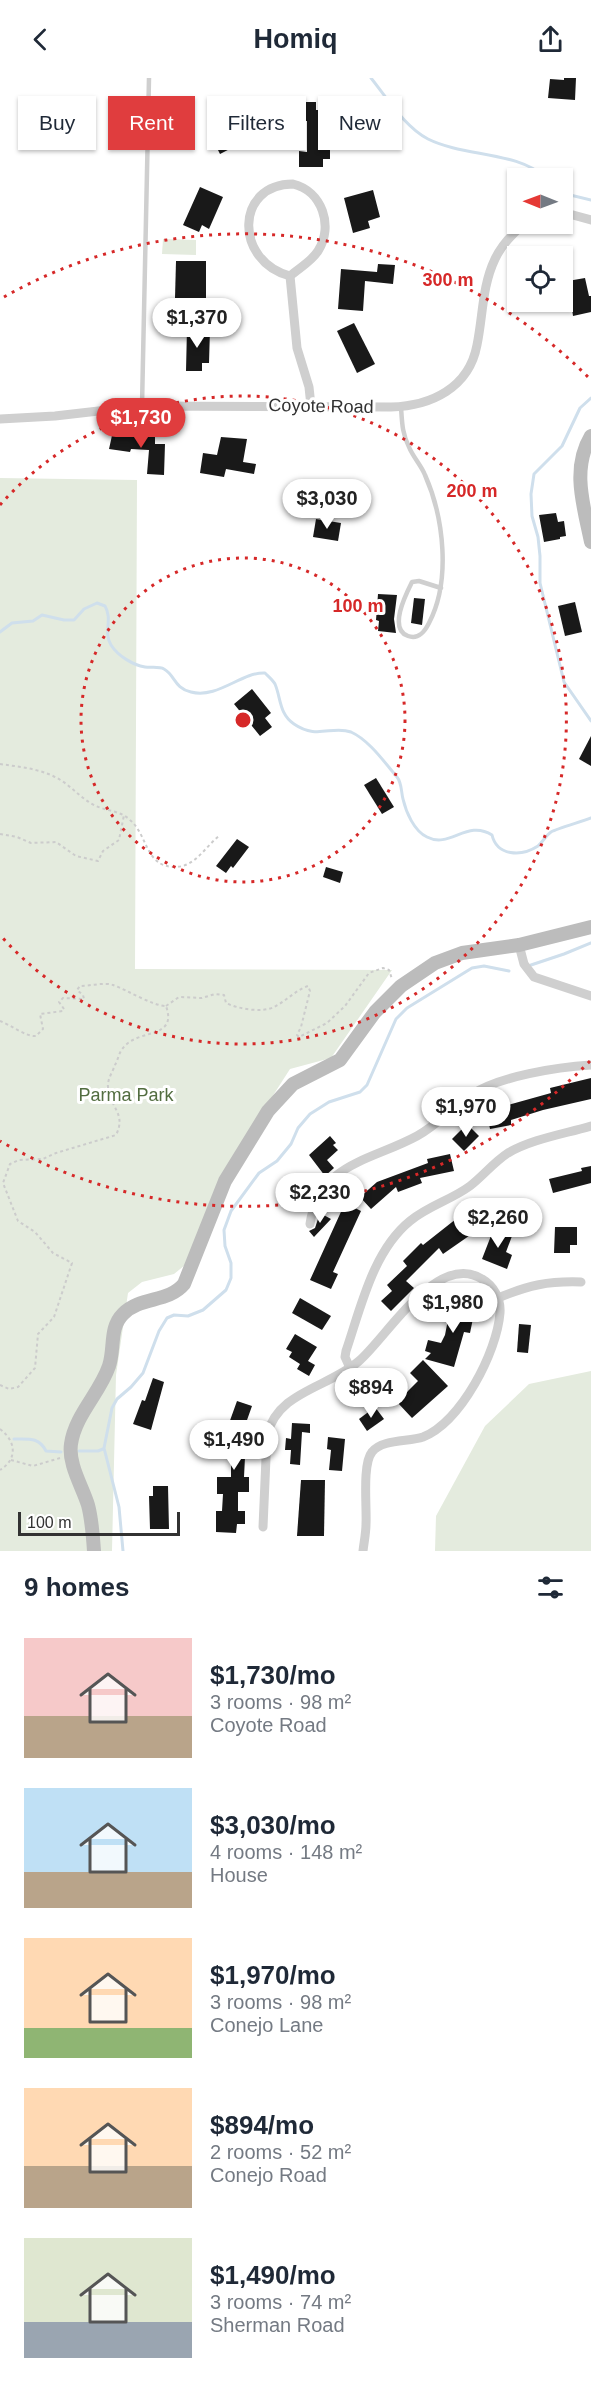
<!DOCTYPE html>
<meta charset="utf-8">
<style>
:root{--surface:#fff;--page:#f6f6f7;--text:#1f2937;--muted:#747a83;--accent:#e03d3e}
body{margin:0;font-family:Arial,sans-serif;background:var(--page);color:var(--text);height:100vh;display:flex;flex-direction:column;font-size:22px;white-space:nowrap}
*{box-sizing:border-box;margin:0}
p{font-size:20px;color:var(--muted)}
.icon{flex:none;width:33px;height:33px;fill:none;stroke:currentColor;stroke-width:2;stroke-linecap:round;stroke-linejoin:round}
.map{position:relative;height:1473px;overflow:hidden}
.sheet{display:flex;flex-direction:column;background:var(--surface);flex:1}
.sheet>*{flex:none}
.guide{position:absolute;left:18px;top:18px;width:555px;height:54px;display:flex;gap:12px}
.needle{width:39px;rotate:271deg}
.buttons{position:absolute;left:507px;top:90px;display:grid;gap:12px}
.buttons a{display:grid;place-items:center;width:66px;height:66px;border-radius:0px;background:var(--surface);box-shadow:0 2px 4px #0004;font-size:30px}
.scale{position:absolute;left:18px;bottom:15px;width:162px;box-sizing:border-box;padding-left:6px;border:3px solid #323232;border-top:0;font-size:16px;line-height:21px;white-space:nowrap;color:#323232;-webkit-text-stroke:4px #fff;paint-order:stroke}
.price{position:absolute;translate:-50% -51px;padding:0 14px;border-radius:21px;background:#fff;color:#222;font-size:20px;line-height:39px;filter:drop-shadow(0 2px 3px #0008)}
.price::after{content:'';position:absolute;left:50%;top:36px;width:18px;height:14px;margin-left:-9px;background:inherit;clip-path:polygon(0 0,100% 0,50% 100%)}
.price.active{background:var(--accent);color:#fff}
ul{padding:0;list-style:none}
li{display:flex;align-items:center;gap:18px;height:150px;padding:0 24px}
li span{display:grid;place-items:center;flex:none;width:168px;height:120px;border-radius:0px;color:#555}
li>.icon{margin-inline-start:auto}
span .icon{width:72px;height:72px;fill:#fffc;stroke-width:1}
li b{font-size:26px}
h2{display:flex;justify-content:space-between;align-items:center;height:72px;padding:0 24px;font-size:26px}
.pill{padding:0 21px;border-radius:0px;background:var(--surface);box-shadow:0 2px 4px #0004;font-size:21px;line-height:54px}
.pill.active{background:var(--accent);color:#fff}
header{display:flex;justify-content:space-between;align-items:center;height:78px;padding:0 24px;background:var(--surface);font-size:27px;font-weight:600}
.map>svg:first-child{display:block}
.green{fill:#e4ebde}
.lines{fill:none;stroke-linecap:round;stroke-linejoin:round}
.stream{stroke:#cfdfec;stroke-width:3}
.building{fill:#191919}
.path{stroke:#ccc;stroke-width:2;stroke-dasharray:3 3;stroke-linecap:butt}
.service{stroke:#cfcfcf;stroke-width:4.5}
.minor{stroke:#cfcfcf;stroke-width:9}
.secondary{stroke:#bcbcbc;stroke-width:14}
.ring{fill:none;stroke:#d62828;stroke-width:3;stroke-dasharray:3 6}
.labels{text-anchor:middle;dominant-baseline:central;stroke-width:6;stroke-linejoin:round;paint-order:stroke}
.street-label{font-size:18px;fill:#323232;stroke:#fff}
.park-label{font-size:18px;fill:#526d40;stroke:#fff}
.centre{fill:#d62828;stroke:#fff;stroke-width:3}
.ring-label{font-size:18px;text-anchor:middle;font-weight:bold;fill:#d62828;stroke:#fff;stroke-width:6;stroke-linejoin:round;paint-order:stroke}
</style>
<header><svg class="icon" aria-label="back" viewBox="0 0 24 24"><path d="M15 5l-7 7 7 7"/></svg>Homiq<svg class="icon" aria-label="share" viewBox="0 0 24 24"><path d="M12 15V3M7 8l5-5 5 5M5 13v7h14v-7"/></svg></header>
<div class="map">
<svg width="591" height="1473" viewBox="0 0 591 1473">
<rect width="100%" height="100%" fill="#fff"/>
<g class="green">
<path d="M163,161L196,162V177L162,176Z"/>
<path d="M0,400L137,402L135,891L392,892L331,980L290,991L238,1072L190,1183L174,1196L142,1204L128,1215L116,1297L112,1473H0Z"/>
<path d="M591,1293V1473H435L436,1438L485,1348L529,1306Z"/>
</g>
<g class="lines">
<g class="stream">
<path d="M371,0C387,20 405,49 428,61C464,79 518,73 546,100"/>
<path d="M562,115L591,122"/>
<path d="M591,320L580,330L562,368L534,396L531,416L532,438L538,459L540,478V505L564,604L591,643"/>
<path d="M0,554L12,545L33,543L42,537L64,542H74L84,531L97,525L105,528C113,542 103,554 111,567C118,578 133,587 145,589C151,590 159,588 164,591C175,597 174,610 191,614C218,621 241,594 265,595C268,598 273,602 275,606C281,620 279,636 294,646C317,662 332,647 351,654C369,662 385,685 397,699C402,705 401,714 403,721C406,734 414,753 427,759C450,771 467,741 492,757C497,778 521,779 538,768C543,764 545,758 551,754C558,750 581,744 591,740"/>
<path d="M531,887L564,876L591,865"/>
<path d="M14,1361C29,1361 39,1359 46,1373L61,1374"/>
<path d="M79,1373H98L103,1371"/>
<path d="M123,1473L119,1429L104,1370L112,1330L117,1321L131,1309L143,1295L159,1253L167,1240L174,1237L188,1238L203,1232L226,1212L231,1200V1185L225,1168L224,1152L231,1133L259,1095L277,1083L291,1066L298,1050L310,1036L329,1024L360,1014L367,1007L396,941L407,930L472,890L484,888L509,893"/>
</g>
</g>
<g class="building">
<path d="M564,0H576L575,22L548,20L550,1L564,2Z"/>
<path d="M301,24H316V32H323V58H330V81H323V89H299V73L307,74V43H301Z"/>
<path d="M245,28L259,56L220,76L211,58L237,45L232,35Z"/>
<path d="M66,49L84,53L81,65L64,61Z"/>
<path d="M200,109L223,119L209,151L202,147L199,154L183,147Z"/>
<path d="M373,112L380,139L368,143L370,150L353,155L344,120Z"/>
<path d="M176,183H206V221L175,220Z"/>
<path d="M378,186L395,187L393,206L365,203L363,233L338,231L341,191L377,194Z"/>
<path d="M585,200L589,218H591V234L573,238L572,231L565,233L562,204Z"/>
<path d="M354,245L375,286L357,295L337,253Z"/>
<path d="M187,250L210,251L209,285H202V293H186Z"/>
<path d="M113,353L155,358V366H165L164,397L147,396L149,372L131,371L130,374L109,371Z"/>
<path d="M221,359L247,361L243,384L256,386L254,396L226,391L224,399L200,395L203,375L217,377Z"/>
<path d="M556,435L558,444L564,443L566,458L560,459V461L544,464L539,437Z"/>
<path d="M316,441L341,445L338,463L313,459Z"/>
<path d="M378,516L397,517L394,541L396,555L378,553L379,543L376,542Z"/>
<path d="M414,520L425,521L422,547L411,545Z"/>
<path d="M575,524L582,554L565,558L558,528Z"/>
<path d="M252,611L271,635L265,640L272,649L260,658L234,626Z"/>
<path d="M591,658V688L579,681Z"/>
<path d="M376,700L394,729L382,736L364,707Z"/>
<path d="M237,761L249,769L233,790L231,788L226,795L216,788Z"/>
<path d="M326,789L343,794L340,805L323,799Z"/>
<path d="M591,1000V1021L543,1032L511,1042V1047L490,1051L487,1036L479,1038L476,1023L489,1021L490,1028L508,1025V1027L551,1015L550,1010Z"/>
<path d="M467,1046L479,1058L464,1073L452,1061Z"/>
<path d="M330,1058L336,1065L333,1067L338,1072L327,1082L334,1090L325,1098L309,1077Z"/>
<path d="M450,1076L454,1093L420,1100L422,1105L398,1114L396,1109L371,1131L360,1119L377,1104L428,1085L427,1081Z"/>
<path d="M591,1088V1105L553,1115L549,1101L582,1093L581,1090Z"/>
<path d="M345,1125L361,1133L333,1194L338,1196L331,1211L310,1202Z"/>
<path d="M475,1126L489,1144L443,1176L439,1170L406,1203L414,1210L391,1233L381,1223L392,1213L387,1207L407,1188L403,1183L421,1165L423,1167Z"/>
<path d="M320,1135L331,1141L314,1159L309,1153L315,1150Z"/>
<path d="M555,1149H577V1167H570V1175H554Z"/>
<path d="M494,1150L512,1158L506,1174L512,1177L507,1191L482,1181Z"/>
<path d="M300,1220L331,1238L322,1252L292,1235Z"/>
<path d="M452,1221L476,1226L470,1255L464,1254L454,1289L425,1281L431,1275L425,1273L428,1262L441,1265L445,1257Z"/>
<path d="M519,1246L531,1247L528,1275L517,1274Z"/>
<path d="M295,1256L317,1269L308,1283L315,1287L309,1298L297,1291L300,1286L289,1279L292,1274L286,1271Z"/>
<path d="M423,1282L448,1308L412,1340L397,1324L418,1303L410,1295Z"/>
<path d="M153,1300L164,1304L151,1352L133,1346L142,1322L145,1323Z"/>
<path d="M237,1323L252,1328L241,1359H245V1366H252V1379H245L244,1399H249V1414H238V1433H245V1446H237L236,1455L216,1454V1433H222L223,1416H217V1399H231V1379H223V1362Z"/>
<path d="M375,1329L384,1341L367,1353L359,1341Z"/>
<path d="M292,1345L310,1346V1355L302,1354L300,1387L290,1386L291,1372H285L286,1360L291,1361Z"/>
<path d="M328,1359L345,1361L342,1393L329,1392L331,1372L327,1371Z"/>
<path d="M301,1402H325L324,1458H297Z"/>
<path d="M153,1408H168L169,1451H150L149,1418H153Z"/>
</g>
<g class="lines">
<g class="path">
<path d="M0,686C21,689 44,691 62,703C74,711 83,722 96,728C107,733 121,733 130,742C148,757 145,789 175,789C195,789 205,769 219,758"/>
<path d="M0,756L17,759L31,765L56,764L76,778L98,783L103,773L119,762L124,737"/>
<path d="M166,928L179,919L202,920L215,916L224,917L226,925C238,931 262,935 274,929C286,923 296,912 308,908L310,913L301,949L297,957L299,959L327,945L345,928L369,895L383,890L389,892L392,901"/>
<path d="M0,943C11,947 26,959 36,958L43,951L40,936L63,933L64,931L59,924L63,920L84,921L83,917L77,912L80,908C90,908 104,904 113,907C127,912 153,928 166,928"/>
<path d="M0,1307L9,1311L18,1309L35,1290L38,1256L54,1239L72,1185L53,1175L35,1154L18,1143L3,1105L10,1086L19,1082L43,1081L56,1075L116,1057C127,1035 109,1029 108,1009C107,1002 113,993 115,987C118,982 119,974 123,970C138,950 178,962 166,928"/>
<path d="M0,1351C16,1363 18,1381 0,1392"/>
<path d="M11,1382L33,1388L60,1380"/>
</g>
<g class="service">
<path d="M142,328L149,0"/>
<path d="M401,329C402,343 402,356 409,369C413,379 421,387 425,397C444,440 451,503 429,545C425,553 419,562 408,558C388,551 406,516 412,504L419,503L441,510"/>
</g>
<g class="minor">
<path d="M293,106C322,113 334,148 318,173C311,184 299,190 290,198C234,183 235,106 293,106Z"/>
<path d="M562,134L591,142"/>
<path d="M290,198L297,270L309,309L311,328"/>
<path d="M0,341L55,338L142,328L391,329C431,328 469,310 477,267C483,238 482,208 495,181C502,166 512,156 524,146"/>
<path d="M519,867L524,886L534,899L591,918"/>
<path d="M310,1146C319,1085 371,1083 417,1058C437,1047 452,1030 471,1017C499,998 558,989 591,987"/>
<path d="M498,1220C529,1207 548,1203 581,1204"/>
<path d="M350,1290L345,1279L346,1273C361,1229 373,1173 410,1143C428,1128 451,1122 470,1108C483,1098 494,1084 508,1075C532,1061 564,1056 591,1048"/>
<path d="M263,1449L267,1357C278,1313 328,1310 359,1283C387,1259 437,1173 482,1201C494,1208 501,1221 500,1235C497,1274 461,1344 423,1359C409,1364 382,1361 372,1374C362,1386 367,1430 366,1446C366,1455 364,1464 363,1473"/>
</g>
<g class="secondary">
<path d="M591,358C571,391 584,429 591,464"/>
<path d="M94,1473C93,1458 92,1442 88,1427C82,1408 68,1386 71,1366C75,1337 100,1315 109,1288C115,1270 109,1250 123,1236C141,1218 168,1225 184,1206L225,1103L268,1033L293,1006L340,982L375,934L401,908L435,885L462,875L519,867L591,849"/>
</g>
</g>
<g class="ring">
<circle cx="243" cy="642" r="162"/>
<path d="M0 427A324 324 0 1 1 0 857"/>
<path d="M590 983A486 486 0 0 1 0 1063M4 219A486 486 0 0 1 590 301"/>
</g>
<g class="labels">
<g class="street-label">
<text transform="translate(321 328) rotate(1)">Coyote Road</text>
</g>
<g class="park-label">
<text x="126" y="1017">Parma Park</text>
</g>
</g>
<circle cx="243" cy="642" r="9" class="centre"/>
<g class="ring-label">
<text x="448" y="208">300 m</text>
<text x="472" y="419">200 m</text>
<text x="358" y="534">100 m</text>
</g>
</svg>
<div class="buttons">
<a><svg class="needle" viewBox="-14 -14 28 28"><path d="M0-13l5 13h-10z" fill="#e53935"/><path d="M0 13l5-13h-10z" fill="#747a83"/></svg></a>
<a><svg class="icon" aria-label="locate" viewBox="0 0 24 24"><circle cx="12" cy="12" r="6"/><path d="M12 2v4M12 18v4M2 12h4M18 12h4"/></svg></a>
</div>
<div class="scale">100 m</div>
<b class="price" style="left:197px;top:271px">$1,370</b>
<b class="price active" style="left:141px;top:371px">$1,730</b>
<b class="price" style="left:327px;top:452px">$3,030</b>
<b class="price" style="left:466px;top:1060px">$1,970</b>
<b class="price" style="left:320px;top:1146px">$2,230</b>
<b class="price" style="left:498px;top:1171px">$2,260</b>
<b class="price" style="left:453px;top:1256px">$1,980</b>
<b class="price" style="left:371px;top:1341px">$894</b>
<b class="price" style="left:234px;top:1393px">$1,490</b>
<div class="guide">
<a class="pill">Buy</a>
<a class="pill active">Rent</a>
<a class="pill">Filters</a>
<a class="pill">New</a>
</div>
</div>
<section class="sheet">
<h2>9 homes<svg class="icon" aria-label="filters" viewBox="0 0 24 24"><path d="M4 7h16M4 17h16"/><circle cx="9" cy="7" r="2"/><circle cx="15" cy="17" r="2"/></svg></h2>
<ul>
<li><span style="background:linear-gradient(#f6c9c9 65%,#b9a48a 0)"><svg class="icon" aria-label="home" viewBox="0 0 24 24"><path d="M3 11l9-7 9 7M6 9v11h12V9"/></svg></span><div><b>$1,730/mo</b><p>3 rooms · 98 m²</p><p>Coyote Road</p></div></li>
<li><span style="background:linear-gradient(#bfe0f5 70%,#b9a48a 0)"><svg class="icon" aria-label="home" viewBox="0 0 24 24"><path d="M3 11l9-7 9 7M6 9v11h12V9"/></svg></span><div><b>$3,030/mo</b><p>4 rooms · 148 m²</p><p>House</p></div></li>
<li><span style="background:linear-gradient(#ffd9b3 75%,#8fb573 0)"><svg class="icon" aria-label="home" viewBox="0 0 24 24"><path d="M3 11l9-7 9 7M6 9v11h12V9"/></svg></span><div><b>$1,970/mo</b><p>3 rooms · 98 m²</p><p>Conejo Lane</p></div></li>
<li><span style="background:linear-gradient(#ffd9b3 65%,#b9a48a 0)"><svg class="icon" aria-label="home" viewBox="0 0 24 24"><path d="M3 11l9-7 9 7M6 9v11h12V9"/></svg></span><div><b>$894/mo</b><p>2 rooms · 52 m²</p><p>Conejo Road</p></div></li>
<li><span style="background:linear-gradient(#dfe7d0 70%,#9aa5b1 0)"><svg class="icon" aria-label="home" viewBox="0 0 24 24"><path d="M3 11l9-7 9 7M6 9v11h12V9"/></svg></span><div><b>$1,490/mo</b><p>3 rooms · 74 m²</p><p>Sherman Road</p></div></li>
</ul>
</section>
